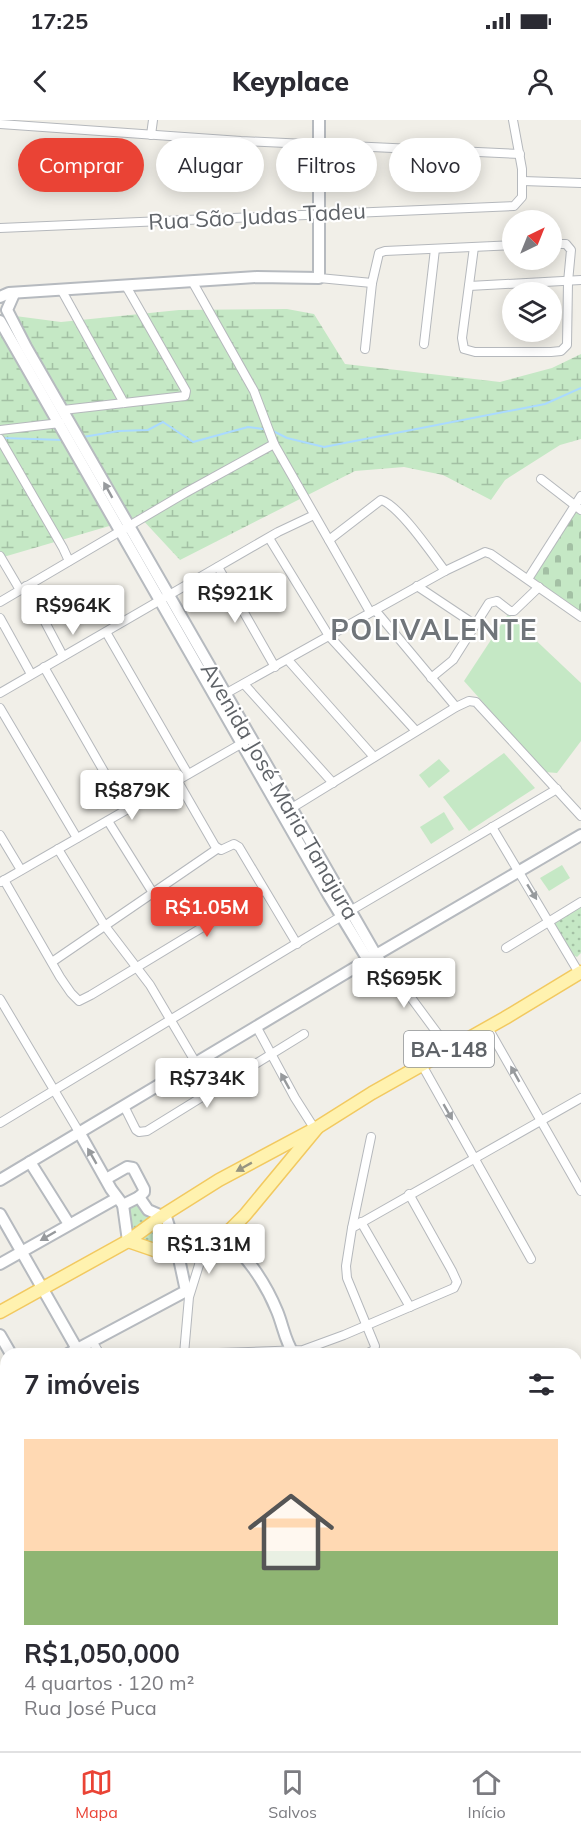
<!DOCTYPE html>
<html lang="pt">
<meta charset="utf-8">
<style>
:root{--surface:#fff;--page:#f7f7f7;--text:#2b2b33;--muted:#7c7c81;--line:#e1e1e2;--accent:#ea4335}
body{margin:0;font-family:Mulish,sans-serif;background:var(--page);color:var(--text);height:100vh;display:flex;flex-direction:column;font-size:22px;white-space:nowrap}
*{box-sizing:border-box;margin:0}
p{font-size:20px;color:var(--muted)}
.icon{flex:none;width:33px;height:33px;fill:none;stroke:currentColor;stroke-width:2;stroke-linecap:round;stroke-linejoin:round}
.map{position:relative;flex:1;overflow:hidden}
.details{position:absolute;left:0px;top:1228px;width:582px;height:404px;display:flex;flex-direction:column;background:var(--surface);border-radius:18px 18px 0 0;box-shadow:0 3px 15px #0003}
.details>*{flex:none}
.top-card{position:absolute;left:18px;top:18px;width:546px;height:54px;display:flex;gap:12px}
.needle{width:39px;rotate:43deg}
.fabs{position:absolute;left:502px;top:90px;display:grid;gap:12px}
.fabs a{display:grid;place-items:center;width:60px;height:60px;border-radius:50%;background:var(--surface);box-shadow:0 3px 15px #0003;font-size:30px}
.price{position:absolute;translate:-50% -51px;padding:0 14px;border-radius:6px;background:#fff;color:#222;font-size:20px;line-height:39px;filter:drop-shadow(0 2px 3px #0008)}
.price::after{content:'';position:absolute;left:50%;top:36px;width:18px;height:14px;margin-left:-9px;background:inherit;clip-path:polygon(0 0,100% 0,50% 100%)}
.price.on{background:var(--accent);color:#fff}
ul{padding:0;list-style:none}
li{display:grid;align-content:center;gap:12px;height:318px;padding:0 24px}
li+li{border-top:2px solid var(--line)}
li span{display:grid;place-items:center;height:186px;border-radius:0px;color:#555}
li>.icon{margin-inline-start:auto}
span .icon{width:108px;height:108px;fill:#fffc;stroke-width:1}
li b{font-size:26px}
h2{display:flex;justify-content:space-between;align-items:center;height:72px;padding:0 24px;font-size:26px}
.pill{padding:0 21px;border-radius:27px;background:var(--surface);box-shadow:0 3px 15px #0003;font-size:21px;line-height:54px}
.pill.on{background:var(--accent);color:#fff}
.status{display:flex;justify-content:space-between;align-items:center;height:42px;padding:0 30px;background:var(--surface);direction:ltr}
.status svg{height:16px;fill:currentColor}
header{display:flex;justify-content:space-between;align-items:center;height:78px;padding:0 24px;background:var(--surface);font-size:27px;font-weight:800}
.menu{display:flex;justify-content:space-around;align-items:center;height:84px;border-top:2px solid var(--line);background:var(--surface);font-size:16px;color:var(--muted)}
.menu a{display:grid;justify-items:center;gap:3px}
.menu .on{color:var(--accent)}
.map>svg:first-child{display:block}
.wetland{fill:url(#wetland-marsh)}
.cemetery{fill:url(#cemetery-stones)}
.park{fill:url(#park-dots)}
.pitch{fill:#c5e8c5}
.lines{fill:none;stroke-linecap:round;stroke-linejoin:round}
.stream{stroke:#aadaff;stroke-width:2}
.river{stroke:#aadaff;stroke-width:12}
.street-casing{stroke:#b5b8bc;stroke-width:10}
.secondary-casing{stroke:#b6babf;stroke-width:14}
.primary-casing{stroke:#f2c960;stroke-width:15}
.street{stroke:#fff;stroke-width:8}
.secondary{stroke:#fff;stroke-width:10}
.primary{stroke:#fff2af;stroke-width:12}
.oneway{fill:#979a9d}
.oneway2{fill:#979581}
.labels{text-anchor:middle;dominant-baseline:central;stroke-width:4.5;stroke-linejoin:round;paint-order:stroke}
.shield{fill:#fff;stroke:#8f9295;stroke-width:1.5}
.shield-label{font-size:21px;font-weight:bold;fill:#5f6368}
.street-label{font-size:22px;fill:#5f6368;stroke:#fff}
.district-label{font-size:28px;font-weight:bold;letter-spacing:1.5px;fill:#70757a;stroke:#fff}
</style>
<div class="status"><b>17:25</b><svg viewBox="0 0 49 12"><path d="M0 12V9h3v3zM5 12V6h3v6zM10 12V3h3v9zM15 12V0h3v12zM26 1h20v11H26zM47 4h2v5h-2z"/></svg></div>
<header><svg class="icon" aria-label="back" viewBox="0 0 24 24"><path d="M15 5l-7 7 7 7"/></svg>Keyplace<svg class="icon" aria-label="person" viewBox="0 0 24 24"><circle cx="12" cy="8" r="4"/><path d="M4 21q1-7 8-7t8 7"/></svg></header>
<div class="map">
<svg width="581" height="1631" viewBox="0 0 581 1631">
<defs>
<pattern id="wetland-marsh" width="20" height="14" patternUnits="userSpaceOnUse" patternTransform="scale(1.5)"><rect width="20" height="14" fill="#c5e8c5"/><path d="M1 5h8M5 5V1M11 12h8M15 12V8" fill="none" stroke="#a3c0a4"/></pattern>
<pattern id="cemetery-stones" width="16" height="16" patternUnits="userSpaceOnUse" patternTransform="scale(1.5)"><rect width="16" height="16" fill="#c5e8c5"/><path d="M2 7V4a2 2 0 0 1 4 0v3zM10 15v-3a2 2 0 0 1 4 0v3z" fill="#a3c0a4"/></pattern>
<pattern id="park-dots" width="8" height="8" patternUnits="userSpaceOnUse" patternTransform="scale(1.5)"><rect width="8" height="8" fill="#c5e8c5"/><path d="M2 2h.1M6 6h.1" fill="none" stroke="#a3c0a4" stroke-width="1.8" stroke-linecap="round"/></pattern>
</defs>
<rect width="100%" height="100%" fill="#f1efe8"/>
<path class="wetland" d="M287,189L314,194L345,244L500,262L552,248L581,234V319L560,325L505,360L491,380L443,355L404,347L355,351L180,440L140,397L0,438V194L61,202L179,190Z"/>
<path class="cemetery" d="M576,391L581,395V492L532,457Z"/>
<g class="park">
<path d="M581,786V833L577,837L573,835L554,803Z"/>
<path d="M140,1083L171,1094L182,1129L175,1136L133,1123L125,1086Z"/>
<path d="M6,1328V1421L0,1414V1332Z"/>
</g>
<g class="pitch">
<path d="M508,494L581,563V621L557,653L545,652L464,561Z"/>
<path d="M504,633L535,668L469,711L443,677Z"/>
<path d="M439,639L450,651L429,668L419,655Z"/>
<path d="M444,692L454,709L431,724L420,707Z"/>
<path d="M562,745L570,758L549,771L540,758Z"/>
</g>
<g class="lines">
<g class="stream">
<path d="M83,317L119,311L148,310L163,302L193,322L248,307L271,310L287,318L324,327L545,284L581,268"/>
<path d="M2,318L63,320"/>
</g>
<g class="river">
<path d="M576,1299L581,1302"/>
<path d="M0,1615L6,1612"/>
</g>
<g class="street-casing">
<g id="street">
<path d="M0,4L241,21L520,34"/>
<path d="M151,15L153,0"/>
<path d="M523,61L581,63"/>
<path d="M0,108L514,86L522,77V49L513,0"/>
<path d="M474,127L462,218L464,229L475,232H551L561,231L567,225L568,162L571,130L566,124H552"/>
<path d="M319,158L372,163"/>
<path d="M192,161L254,271L274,324L370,492"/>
<path d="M469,166L581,160"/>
<path d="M62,171L124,283"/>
<path d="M424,224L435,129"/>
<path d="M365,229L372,163L379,133L385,131L513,125"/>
<path d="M63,290L185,276L186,271L126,166"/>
<path d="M0,310L60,303"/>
<path d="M0,319L63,428L69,441"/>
<path d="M541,359L581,390"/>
<path d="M269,418L329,516L416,611"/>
<path d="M329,420L381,380C399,385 432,434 445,451"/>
<path d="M0,436L20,470"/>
<path d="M218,447L275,547"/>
<path d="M528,459L581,376"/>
<path d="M26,466L63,536"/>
<path d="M417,466L474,504"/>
<path d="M0,482L185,373L274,324"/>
<path d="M375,490L456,587"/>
<path d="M0,498L31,554"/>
<path d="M106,512L188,654"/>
<path d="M288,540L374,637"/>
<path d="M44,547L126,690"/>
<path d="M431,558L453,540L489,483L497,481L510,491H514L539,467"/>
<path d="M244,564L333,663"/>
<path d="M0,573L278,412L314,395"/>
<path d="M216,579L445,451L485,432L491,434L581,497"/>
<path d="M0,588L77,718"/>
<path d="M177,660L215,726L221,730L234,724L239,727L297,824"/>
<path d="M282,694L456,587L469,581L476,582L581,696"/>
<path d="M108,701L153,773"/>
<path d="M492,707L579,853"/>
<path d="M0,715L21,750"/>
<path d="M58,729L105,806L150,865L196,943"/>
<path d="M4,760L60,857L71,873L79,881L91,875L264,770"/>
<path d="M1,762L246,621"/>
<path d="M506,828L581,782"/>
<path d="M376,835L395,856L449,929"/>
<path d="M52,842L217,729"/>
<path d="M0,879L79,1012"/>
<path d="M256,906L295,978L316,1011"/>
<path d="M488,908L581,1071"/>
<path d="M422,945L531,1139"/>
<path d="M124,986L136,1010L139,1012L147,1011L304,914"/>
<path d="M0,1003L350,791L557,669"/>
<path d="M361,1102L410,1187"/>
<path d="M352,1108L371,1017"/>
<path d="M92,1221L100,1234"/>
<path d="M162,1234H181"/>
<path d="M184,1234L189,1177L199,1145L201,1127"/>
<path d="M188,1234L303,1230L344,1215L454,1168L457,1162L452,1151L409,1074"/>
<path d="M366,1234L374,1230L375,1226L347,1158L346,1146L352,1108L581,978"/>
<path d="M0,1332L6,1328"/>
</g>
</g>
<g class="secondary-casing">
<g id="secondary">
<path d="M14,174L7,190L26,227L376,835"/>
<path d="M0,177L9,173L257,157L319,158V0"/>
<path d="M0,201L328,774L368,840"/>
<path d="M79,1012L111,1069L123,1085L139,1077"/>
<path d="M30,1042L69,1104"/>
<path d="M106,1059L127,1047L133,1048L144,1069V1072L139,1077"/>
<path d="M0,1060L376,835L581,715"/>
<path d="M139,1077L148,1090L162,1096"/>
<path d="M123,1085L128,1121"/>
<path d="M0,1094L77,1229"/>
<path d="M222,1116C246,1133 266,1164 277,1191C283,1205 285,1222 294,1234"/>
<path d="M0,1144L117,1078"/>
<path d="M0,1215L11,1234"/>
<path d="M68,1234L186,1171L178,1134L165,1094"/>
<path d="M0,1273L6,1270"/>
<path d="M0,1414L6,1421"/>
<path d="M576,1517L581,1521"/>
</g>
</g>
<g class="primary-casing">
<g id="primary">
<path d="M128,1121L163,1133L178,1134L213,1122L231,1109L245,1095L317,1008"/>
<path d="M0,1192L128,1121L165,1094L219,1060L318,1007L372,973L505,898L581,852"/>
</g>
</g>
<use href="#street" class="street"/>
<use href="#secondary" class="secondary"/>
<use href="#primary" class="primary"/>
</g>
<defs><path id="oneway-solid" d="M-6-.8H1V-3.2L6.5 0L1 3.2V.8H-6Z" transform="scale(1.5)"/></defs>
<g class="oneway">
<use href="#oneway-solid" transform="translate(108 370) rotate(-119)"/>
<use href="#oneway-solid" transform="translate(532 772) rotate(58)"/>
<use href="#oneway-solid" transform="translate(515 954) rotate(-119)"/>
<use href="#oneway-solid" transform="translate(285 961) rotate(-119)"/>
<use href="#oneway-solid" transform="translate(448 992) rotate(60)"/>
<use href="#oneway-solid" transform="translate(92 1036) rotate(-120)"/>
<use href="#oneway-solid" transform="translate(48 1116) rotate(150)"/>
</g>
<use class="oneway2" href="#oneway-solid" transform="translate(244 1047) rotate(151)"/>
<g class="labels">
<rect class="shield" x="404" y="911" width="90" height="36" rx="4.5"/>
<g class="shield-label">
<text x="449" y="929">BA-148</text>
</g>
<g class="street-label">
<text transform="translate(257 96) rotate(-3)">Rua São Judas Tadeu</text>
<text transform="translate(280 671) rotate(60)">Avenida José Maria Tanajura</text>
</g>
<g class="district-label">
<text x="434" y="509">POLIVALENTE</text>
</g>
</g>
</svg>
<div class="fabs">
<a><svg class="needle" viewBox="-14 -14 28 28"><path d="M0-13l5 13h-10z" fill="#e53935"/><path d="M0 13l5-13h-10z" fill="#7c7c81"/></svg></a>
<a><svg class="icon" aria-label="layers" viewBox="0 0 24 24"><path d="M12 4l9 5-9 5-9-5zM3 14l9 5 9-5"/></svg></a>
</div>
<b class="price" style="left:235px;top:504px">R$921K</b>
<b class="price" style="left:73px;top:516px">R$964K</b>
<b class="price" style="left:132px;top:701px">R$879K</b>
<b class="price on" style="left:207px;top:818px">R$1.05M</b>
<b class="price" style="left:404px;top:889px">R$695K</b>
<b class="price" style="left:207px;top:989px">R$734K</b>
<b class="price" style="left:209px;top:1155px">R$1.31M</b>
<div class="top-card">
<a class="pill on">Comprar</a>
<a class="pill">Alugar</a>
<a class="pill">Filtros</a>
<a class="pill">Novo</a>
</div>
<section class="details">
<h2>7 imóveis<svg class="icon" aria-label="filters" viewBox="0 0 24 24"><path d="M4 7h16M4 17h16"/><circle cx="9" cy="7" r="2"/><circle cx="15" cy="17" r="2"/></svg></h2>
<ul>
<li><span style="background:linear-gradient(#ffd9b3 60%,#8fb573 0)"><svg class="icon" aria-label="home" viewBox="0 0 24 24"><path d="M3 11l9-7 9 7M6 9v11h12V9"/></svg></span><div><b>R$1,050,000</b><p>4 quartos · 120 m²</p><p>Rua José Puca</p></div></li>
</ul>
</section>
</div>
<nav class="menu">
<a class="on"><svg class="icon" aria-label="map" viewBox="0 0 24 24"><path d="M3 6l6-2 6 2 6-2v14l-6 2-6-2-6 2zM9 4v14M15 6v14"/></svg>Mapa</a>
<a><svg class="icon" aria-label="saved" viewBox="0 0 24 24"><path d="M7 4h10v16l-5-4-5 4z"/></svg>Salvos</a>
<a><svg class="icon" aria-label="home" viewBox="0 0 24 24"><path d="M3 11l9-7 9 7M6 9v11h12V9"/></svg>Início</a>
</nav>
